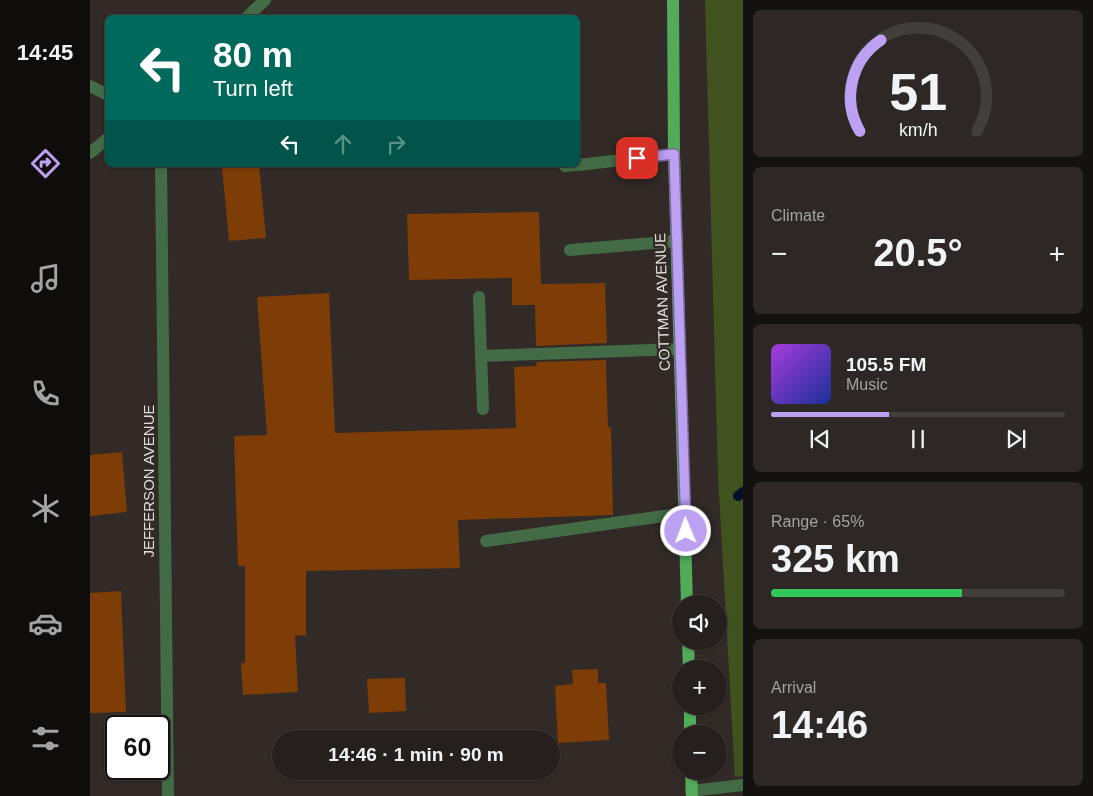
<!DOCTYPE html>
<html lang="en">
<head>
<meta charset="utf-8">
<style>
  :root { --surface:#25201d; --page:#2d2826; --text:#f1f3f6; --muted:#a3a3a4; --line:#423e3b; --accent:#bca0f2 }
  body { margin:0; font-family:Helvetica,sans-serif; background:var(--page); color:var(--text); height:100vh; display:flex; flex-direction:column; font-size:19px; white-space:nowrap }
  * { box-sizing:border-box; margin:0 }
  p { font-size:16px; color:var(--muted) }
  .icon { flex:none; width:28px; height:28px; fill:none; stroke:currentColor; stroke-width:2; stroke-linecap:round; stroke-linejoin:round }
  .map { position:relative; flex:1; overflow:hidden }
  .panel { display:flex; flex-direction:column; gap:10px; padding:10px; background:#141210; width:350px }
  .panel>* { flex:none }
  .top-card { position:absolute; left:15px; top:15px; width:475px; height:152px; border-radius:8px; box-shadow:0 1px 4px #0004,0 0 0 1px var(--line); background:#00695c; color:#fff; overflow:hidden }
  .controls { position:absolute; left:582px; top:595px; display:grid; gap:10px }
  .controls a { display:grid; place-items:center; width:55px; height:55px; border-radius:50%; background:var(--surface); box-shadow:0 1px 4px #0004,0 0 0 1px var(--line); font-size:25px }
  .speed { position:absolute; left:15px; top:715px; display:flex; gap:10px; font-size:25px; font-weight:700; text-align:center }
  .speed>* { display:grid; place-content:center; width:65px; height:65px; border-radius:50%; background:var(--surface); box-shadow:0 1px 4px #0004,0 0 0 1px var(--line); line-height:1 }
  .speed .limit { border:2px solid #111; border-radius:8px; background:#fff; color:#111 }
  .pin { position:absolute; display:grid; place-items:center; width:42px; height:42px; color:#fff; margin:-21px; border-radius:10px; box-shadow:0 2px 8px #0006 }
  .me { position:absolute; width:55px; margin:-28px; rotate:359deg; stroke-linejoin:round; filter:drop-shadow(0 0 4px #0008) }
  .turn { display:flex; align-items:center; gap:18px; height:105px; padding:0 25px; font-size:22px }
  .turn .icon { width:65px; height:65px; stroke-width:2.5 }
  .turn b { display:block; font-size:35px; line-height:42px }
  .lanes { display:flex; align-items:center; height:48px; padding:0 25px; background:#0003; justify-content:center; gap:25px; direction:ltr }
  .lanes .off { opacity:.35 }
  .big { font-size:38px; font-weight:700; line-height:1.1 }
  .panel .tile { flex:1; display:flex; flex-direction:column; justify-content:center; gap:8px; min-width:0; padding:0 18px; border-radius:8px; background:var(--page) }
  .panel .dial { align-items:center; gap:0 }
  .dial svg { height:130px; overflow:visible; fill:none; stroke:var(--line); stroke-width:7; stroke-linecap:round; text-anchor:middle }
  .dial text { fill:var(--text); stroke:none }
  .song { display:flex; align-items:center; gap:15px }
  .cover { width:60px; height:60px; border-radius:8px; background:linear-gradient(135deg,hsl(280 70% 55%),hsl(230 70% 35%)) }
  .played { height:5px; border-radius:2px; background:linear-gradient(90deg,var(--accent) 40%,var(--line) 40%) }
  .keys { display:flex; justify-content:space-around; direction:ltr }
  .heat { display:flex; justify-content:space-between; align-items:center; font-size:28px; direction:ltr }
  .charge { height:8px; border-radius:4px; background:linear-gradient(90deg,#34c759 65%,var(--line) 0) }
  .trip { position:absolute; left:182px; top:730px; width:288px; height:50px; border-radius:25px; background:var(--surface); box-shadow:0 1px 4px #0004,0 0 0 1px var(--line); font-weight:700; line-height:50px; text-align:center }
  main { display:flex; flex:1; min-height:0 }
  .tabs { display:flex; flex-direction:column; width:90px; justify-content:space-around; align-items:center; background:#0f0d0c; color:var(--muted) }
  .tabs .icon { width:35px; height:35px }
  .tabs .selected { color:var(--accent) }
  .tabs b { font-size:22px; color:var(--text) }
  .map>svg:first-child { display:block }
  .green { fill:#40531f }
  .lines { fill:none; stroke-linecap:round; stroke-linejoin:round }
  .stream { stroke:#00102d; stroke-width:10 }
  .building { fill:#7e3c07 }
  .minor { stroke:#436c46; stroke-width:12 }
  .major { stroke:#52aa5a; stroke-width:12 }
  .route-casing { stroke:#7a689d; stroke-width:12 }
  .route { stroke:#bca0f2; stroke-width:9 }
  .labels { text-anchor:middle; dominant-baseline:central; stroke-width:4.5; stroke-linejoin:round; paint-order:stroke }
  .street-label { font-size:15px; fill:#e0dcd9; stroke:#312a27 }
</style>
</head>
<body>
<main>
<nav class="tabs">
<b>14:45</b>
<svg class="icon selected" aria-label="directions" viewBox="0 0 24 24"><path d="M12 3l9 9-9 9-9-9zM9 14v-3h6M13 9l2 2-2 2"/></svg>
<svg class="icon" aria-label="music" viewBox="0 0 24 24"><path d="M9 18V5l10-2v13"/><circle cx="6" cy="18" r="3"/><circle cx="16" cy="16" r="3"/></svg>
<svg class="icon" aria-label="phone" viewBox="0 0 24 24"><path d="M5 4h4l2 5-3 2q2 4 5 5l2-3 5 2v4C11 20 4 13 5 4z"/></svg>
<svg class="icon" aria-label="climate" viewBox="0 0 24 24"><path d="M12 3v18M4 7l16 10M4 17L20 7"/></svg>
<svg class="icon" aria-label="car" viewBox="0 0 24 24"><path d="M5 17H2v-5l4-1 3-4h7l3 4 3 1v5h-3M9 17h6M6 11h13"/><circle cx="7" cy="17" r="2"/><circle cx="17" cy="17" r="2"/></svg>
<svg class="icon" aria-label="filters" viewBox="0 0 24 24"><path d="M4 7h16M4 17h16"/><circle cx="9" cy="7" r="2"/><circle cx="15" cy="17" r="2"/></svg>
</nav>
<div class="map">
<svg width="653" height="796" viewBox="0 0 653 796">
  <rect width="100%" height="100%" fill="#312a27"/>
  <!-- green -->
  <polygon class="green" points="615,0 653,0 653,776 645,777 628,476"/>
  <g class="lines">
    <!-- stream -->
    <polyline class="stream" points="648,496 653,492"/>
  </g>
  <!-- building -->
  <g class="building">
    <polygon points="169,165 176,238 139,241 132,168"/>
    <polygon points="449,212 451,284 515,283 517,343 446,346 445,305 422,305 422,278 319,280 317,214"/>
    <polygon points="239,293 245,433 426,428 424,367 447,366 446,362 516,360 518,427 521,427 523,515 368,520 370,568 216,571 216,636 205,635 208,692 153,695 151,663 155,663 155,566 148,566 144,436 177,435 167,297"/>
    <polygon points="32,452 37,512 0,516 0,455"/>
    <polygon points="31,591 36,712 0,713 0,593"/>
    <polygon points="508,669 508,683 516,683 519,740 468,743 465,686 483,684 482,670"/>
    <polygon points="315,678 316,711 279,713 277,679"/>
    <polygon points="189,742 191,742 191,771 267,771 191,774"/>
  </g>
  <g class="lines">
    <!-- minor -->
    <g class="minor">
      <polyline points="156,18 175,0"/>
      <polyline points="0,86 18,95"/>
      <polyline points="0,153 18,138"/>
      <polyline points="71,165 78,796"/>
      <polyline points="488,165 584,154"/>
      <polyline points="475,166 484,165"/>
      <polyline points="480,250 587,241"/>
      <polyline points="389,297 393,409"/>
      <polyline points="392,356 590,349"/>
      <polyline points="396,541 595,513"/>
      <polyline points="601,791 653,785"/>
    </g>
    <!-- major -->
    <g class="major">
      <polyline points="583,0 584,154 597,604"/>
      <polyline points="598,641 599,669"/>
      <polyline points="600,706 600,734"/>
      <polyline points="601,771 602,796"/>
    </g>
  </g>
  <g class="lines">
    <!-- route casing -->
    <g class="route-casing">
      <polyline id="route" points="547,158 584,154 596,531"/>
    </g>
    <!-- route -->
    <use href="#route" class="route"/>
  </g>
  <g class="labels">
    <!-- street labels -->
    <g class="street-label">
      <text transform="translate(572 302) rotate(-92)">COTTMAN AVENUE</text>
      <text transform="translate(58 481) rotate(-90)">JEFFERSON AVENUE</text>
    </g>
  </g>
</svg>
<div class="controls">
<a><svg class="icon" aria-label="sound" viewBox="0 0 24 24"><path d="M4 9h4l5-4v14l-5-4H4zM17 9q2 3 0 6"/></svg></a>
<a>+</a>
<a>−</a>
</div>
<div class="speed"><div class="limit">60</div></div>
<div class="pin" style="left:547px;top:158px;background:#d93025"><svg class="icon" aria-label="arrive" viewBox="0 0 24 24"><path d="M6 21V4h12l-3 4 3 4H6"/></svg></div>
<svg class="me" style="left:596px;top:531px" viewBox="-20 -20 40 40"><circle r="17" fill="#bca0f2" stroke="#fff" stroke-width="3"/><path d="M0-11L8 9 0 5-8 9z" fill="#fff"/></svg>
<div class="trip">14:46 · 1 min · 90 m</div>
<div class="top-card">
<div class="turn"><svg class="icon" aria-label="left" viewBox="0 0 24 24"><path d="M17 20v-9H6M10 6l-5 5 5 5"/></svg><div><b>80 m</b>Turn left</div></div>
<div class="lanes"><svg class="icon" aria-label="left" viewBox="0 0 24 24"><path d="M17 20v-9H6M10 6l-5 5 5 5"/></svg><svg class="icon off" aria-label="ahead" viewBox="0 0 24 24"><path d="M12 20V5M6 11l6-6 6 6"/></svg><svg class="icon off" aria-label="right" viewBox="0 0 24 24"><path d="M7 20v-9h11M14 6l5 5-5 5"/></svg></div>
</div>
</div>
<section class="panel">
<div class="tile dial"><svg viewBox="0 0 100 80">
<path d="M14 69A42 42 0 1 1 86 69"/>
<path d="M14 69A42 42 0 0 1 27 13" stroke="#bca0f2"/>
<text x="50" y="56" font-size="32" font-weight="700">51</text>
<text x="50" y="72" font-size="11">km/h</text>
</svg></div>
<div class="tile"><p>Climate</p>
<div class="heat"><a>−</a><b class="big">20.5°</b><a>+</a></div>
</div>
<div class="tile">
<div class="song"><i class="cover"></i><div><b>105.5 FM</b><p>Music</p></div></div>
<div class="played"></div>
<div class="keys"><svg class="icon" aria-label="previous" viewBox="0 0 24 24"><path d="M18 5L8 12l10 7zM5 5v14"/></svg><svg class="icon" aria-label="pause" viewBox="0 0 24 24"><path d="M8 5v14M16 5v14"/></svg><svg class="icon" aria-label="next" viewBox="0 0 24 24"><path d="M6 5l10 7-10 7zM19 5v14"/></svg></div>
</div>
<div class="tile"><p>Range · 65%</p><b class="big">325 km</b><div class="charge"></div></div>
<div class="tile"><p>Arrival</p><b class="big">14:46</b></div>
</section>
</main>
</body>
</html>
